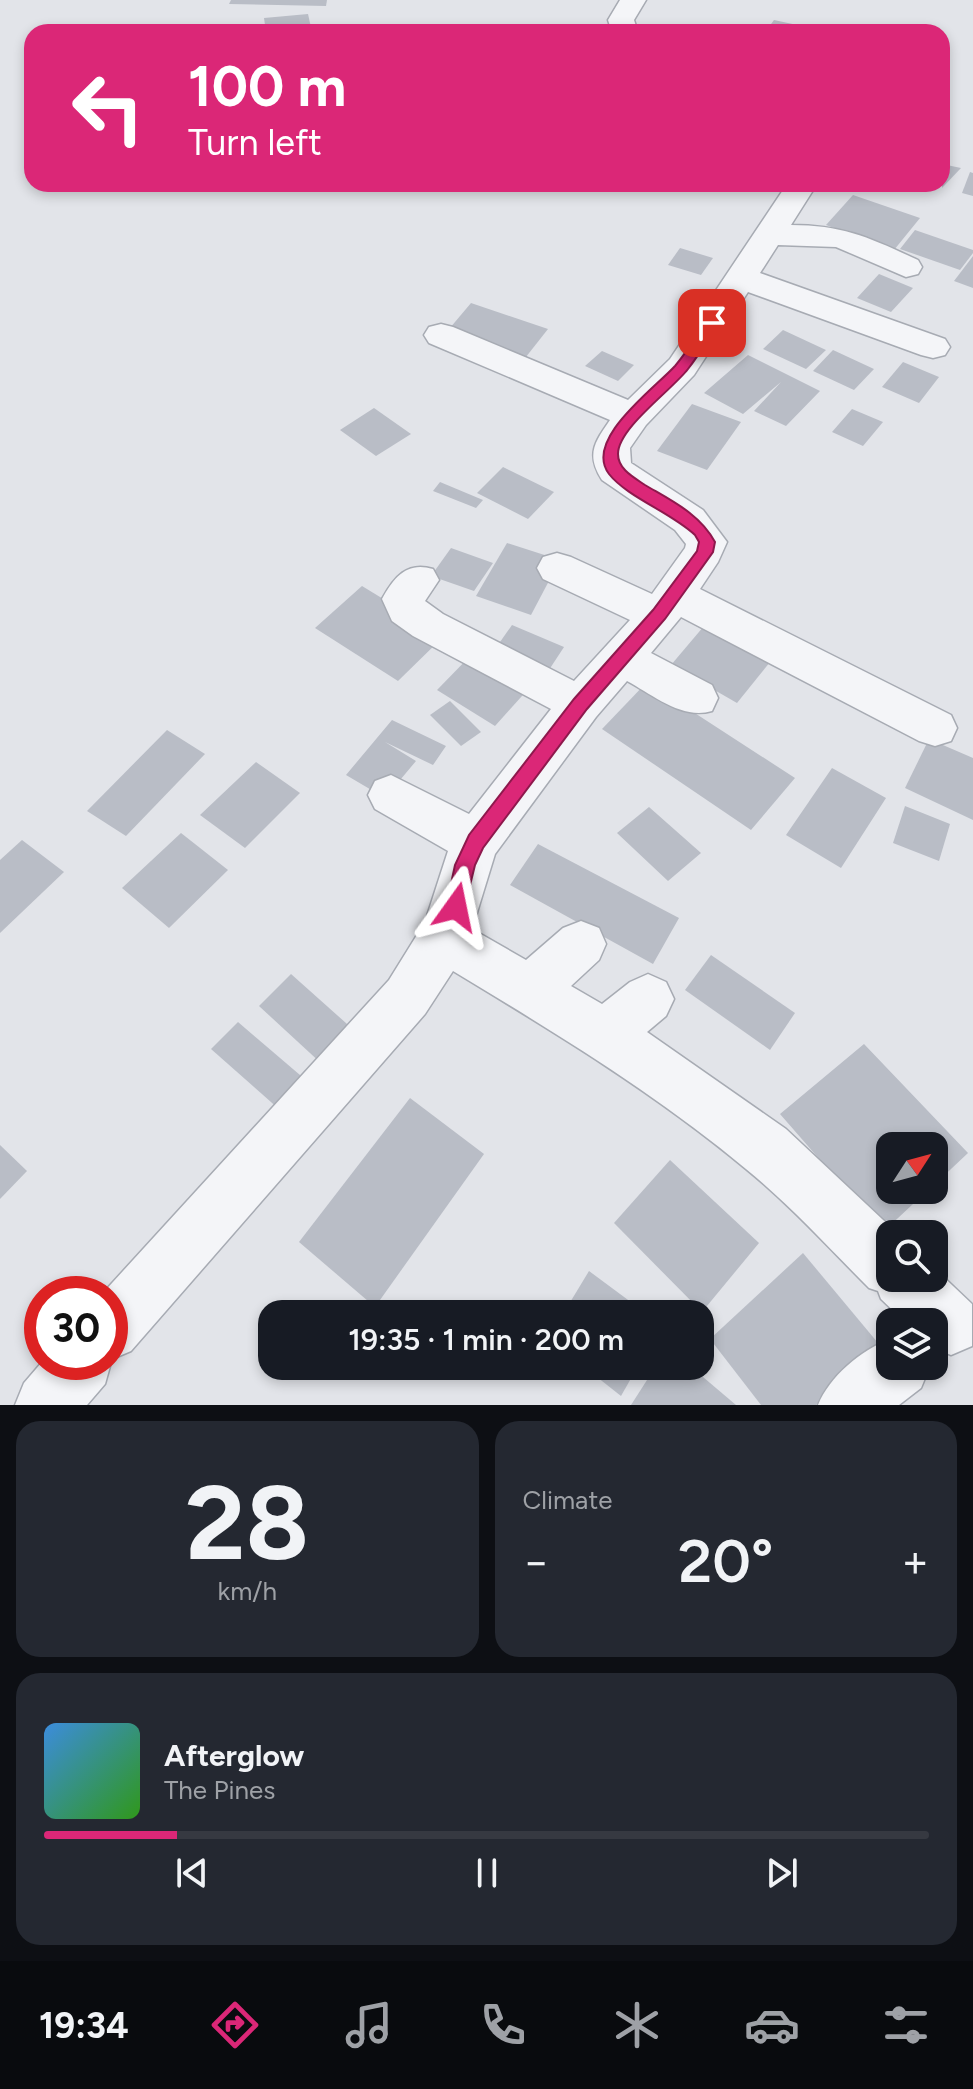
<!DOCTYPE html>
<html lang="en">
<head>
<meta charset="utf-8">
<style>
  :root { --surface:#171b24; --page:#242831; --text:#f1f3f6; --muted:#9ea1a6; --line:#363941; --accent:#db2777 }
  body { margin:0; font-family:Figtree,sans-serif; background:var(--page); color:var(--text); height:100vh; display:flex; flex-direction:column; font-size:30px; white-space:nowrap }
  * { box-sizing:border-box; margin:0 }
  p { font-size:26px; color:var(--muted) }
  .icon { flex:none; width:44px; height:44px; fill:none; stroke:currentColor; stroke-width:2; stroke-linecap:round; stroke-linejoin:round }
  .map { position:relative; height:1405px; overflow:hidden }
  .panel { display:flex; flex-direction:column; gap:16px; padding:16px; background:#0d0f14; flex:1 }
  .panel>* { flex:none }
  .top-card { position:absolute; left:24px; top:24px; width:926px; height:168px; border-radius:24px; box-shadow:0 4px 12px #0003; background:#db2777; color:#fff; overflow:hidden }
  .needle { width:52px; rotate:54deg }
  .fabs { position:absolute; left:876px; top:1132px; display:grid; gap:16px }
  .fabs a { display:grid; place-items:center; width:72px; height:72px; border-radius:16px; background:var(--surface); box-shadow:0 4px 12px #0003; font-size:40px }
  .speed { position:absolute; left:24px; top:1276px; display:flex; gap:16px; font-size:40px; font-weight:700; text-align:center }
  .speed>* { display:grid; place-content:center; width:104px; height:104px; border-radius:50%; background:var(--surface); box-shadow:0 4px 12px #0003; line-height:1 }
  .speed .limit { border:12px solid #d22; background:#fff; color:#111 }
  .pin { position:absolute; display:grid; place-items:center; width:68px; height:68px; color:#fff; margin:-34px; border-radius:16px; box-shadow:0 4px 12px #0006 }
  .me { position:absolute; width:88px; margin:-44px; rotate:12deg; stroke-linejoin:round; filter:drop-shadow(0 0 6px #0008) }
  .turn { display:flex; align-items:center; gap:28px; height:168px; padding:0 32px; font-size:36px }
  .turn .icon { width:104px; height:104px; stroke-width:2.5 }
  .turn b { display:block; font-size:56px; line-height:68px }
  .big { font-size:60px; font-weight:600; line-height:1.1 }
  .panel .widget { flex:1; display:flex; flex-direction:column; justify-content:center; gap:12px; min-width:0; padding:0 28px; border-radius:24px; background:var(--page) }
  .panel .dial { align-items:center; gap:0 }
  .dial b { font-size:104px; line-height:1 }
  .song { display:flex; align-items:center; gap:24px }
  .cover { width:96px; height:96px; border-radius:12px; background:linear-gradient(135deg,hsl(210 70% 55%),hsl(110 70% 35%)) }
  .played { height:8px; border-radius:4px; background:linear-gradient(90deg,var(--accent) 15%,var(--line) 15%) }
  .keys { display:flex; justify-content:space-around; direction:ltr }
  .heat { display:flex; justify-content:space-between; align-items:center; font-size:44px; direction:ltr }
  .panel .tiles { flex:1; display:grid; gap:16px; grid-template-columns:1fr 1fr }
  .widget:last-child { grid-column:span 2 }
  .trip { position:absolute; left:258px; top:1300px; width:456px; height:80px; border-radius:24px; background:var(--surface); box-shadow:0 4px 12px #0003; font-weight:600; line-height:80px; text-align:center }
  .tab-bar { display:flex; height:128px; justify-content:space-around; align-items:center; background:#090b0e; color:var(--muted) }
  .tab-bar .icon { width:56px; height:56px }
  .tab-bar .current { color:var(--accent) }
  .tab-bar b { font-size:36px; color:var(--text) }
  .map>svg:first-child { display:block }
  .building { fill:#b9bdc6 }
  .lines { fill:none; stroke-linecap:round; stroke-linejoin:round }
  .minor-casing { stroke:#a7abb3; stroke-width:3 }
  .minor { fill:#f4f5f8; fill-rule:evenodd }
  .route { fill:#db2777; stroke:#8e194d; stroke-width:2 }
</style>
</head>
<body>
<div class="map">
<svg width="973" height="1405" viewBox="0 0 973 1405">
  <rect width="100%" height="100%" fill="#e2e4e9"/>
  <!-- building -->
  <g class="building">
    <polygon points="231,0 327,0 326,6 229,4"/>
    <polygon points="308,14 312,32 266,32 264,18"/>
    <polygon points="774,20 825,31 824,32 766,31"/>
    <polygon points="942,164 961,168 942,188"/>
    <polygon points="970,172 973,173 973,196 962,193"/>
    <polygon points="853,195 920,218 894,250 826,225"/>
    <polygon points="915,230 973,250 973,253 960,270 900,249"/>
    <polygon points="680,248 713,258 701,275 668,265"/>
    <polygon points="973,256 973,288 954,281"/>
    <polygon points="879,274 913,288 891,312 857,298"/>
    <polygon points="471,303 548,329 522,362 444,335"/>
    <polygon points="783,330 826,350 806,369 763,349"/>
    <polygon points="833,350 874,369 854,390 813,371"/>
    <polygon points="602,351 634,365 618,381 585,366"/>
    <polygon points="748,355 820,391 786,426 754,411 781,382 743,414 704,393"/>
    <polygon points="903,362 939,377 919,403 882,387"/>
    <polygon points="692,404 741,422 707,470 657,451"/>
    <polygon points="374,408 411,434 376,456 340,430"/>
    <polygon points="852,409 883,422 863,446 832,432"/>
    <polygon points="503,467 554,492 528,519 477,493"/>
    <polygon points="440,482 483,500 476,508 433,491"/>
    <polygon points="507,543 560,560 531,615 476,596"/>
    <polygon points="451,548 493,563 474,591 431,576"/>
    <polygon points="362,586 444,636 398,681 315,628"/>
    <polygon points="512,625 564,647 545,676 493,652"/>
    <polygon points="704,626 770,662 737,703 671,665"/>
    <polygon points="474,652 531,686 495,726 437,690"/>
    <polygon points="647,682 795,778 751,830 602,729"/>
    <polygon points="450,701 481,732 461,746 430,715"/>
    <polygon points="392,720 446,746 433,765 385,742 416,761 385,798 346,775"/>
    <polygon points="167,730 205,754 126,836 87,811"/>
    <polygon points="929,739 973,758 973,820 905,788"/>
    <polygon points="256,762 300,793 245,848 200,815"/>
    <polygon points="832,768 886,798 841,868 786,835"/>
    <polygon points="905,806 950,824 939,861 893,843"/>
    <polygon points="649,807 701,853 668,881 617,833"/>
    <polygon points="181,833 228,870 169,928 122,888"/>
    <polygon points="22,840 64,872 0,933 0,860"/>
    <polygon points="538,844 679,918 653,964 510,885"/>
    <polygon points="711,955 795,1013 770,1050 685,990"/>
    <polygon points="291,974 356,1032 323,1065 259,1006"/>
    <polygon points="238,1022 307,1081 280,1110 211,1049"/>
    <polygon points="864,1044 968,1153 934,1185 934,1146 890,1146 890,1190 928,1190 883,1232 780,1114"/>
    <polygon points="410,1098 484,1154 375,1307 299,1242"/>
    <polygon points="0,1145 27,1171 0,1199"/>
    <polygon points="670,1160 759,1243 702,1312 614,1223"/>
    <polygon points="803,1253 878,1343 816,1405 761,1405 710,1339"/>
    <polygon points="589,1271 647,1314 563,1314"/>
    <polygon points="583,1366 638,1366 621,1396"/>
    <polygon points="656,1366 690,1366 736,1405 631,1405"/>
  </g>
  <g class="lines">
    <!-- minor casing -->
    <g class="minor-casing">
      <g id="minor">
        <polygon points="620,0 646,0 634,20 638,32 612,32 608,20"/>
        <path d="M787,184H817L791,225C844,225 870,238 918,260L922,267L918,274L906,277L836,247L778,245L760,273L945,339L950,347L945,355L933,358L921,355L748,292L694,375L646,425L630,448L631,463L703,510L727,542L718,562L700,589L951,715L957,728L951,741L935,746L919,741L681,617L651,653L712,685L718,698L712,711C682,720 653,695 627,681L596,717L495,854L472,929L526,960L563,928L581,921L599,928L606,944L599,960L571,986L602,1004L630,982L648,974L666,982L674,999L666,1016L647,1032L786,1129L898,1234H890V1278H934V1268L972,1304V1346L951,1355L934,1348V1322H905L881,1299L878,1291L869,1288C829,1248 790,1205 746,1169C655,1093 554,1032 453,971L425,1014L131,1351L112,1359L105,1384L87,1405H15L24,1383L42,1362H110V1294H102L389,980L425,922L448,851L375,809L368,795L375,781L391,775L469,814L551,709L413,636L392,621L382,599C394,577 407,561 433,569L439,580L425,601L443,614L574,681L630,620L543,579L537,568L543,557L557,553L571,557L652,594L685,548L686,544L675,530L602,480C586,455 594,443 610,420L429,343L424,335L429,327L441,324L453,327L628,400L670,359Z"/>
        <path d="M890,1339V1366H930L921,1388L899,1405H818C830,1376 860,1351 890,1339Z"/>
      </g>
    </g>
    <!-- minor -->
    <use href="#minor" class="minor"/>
  </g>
  <!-- route -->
  <path class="route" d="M712,319L719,323C709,338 699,355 688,369C672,390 618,428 618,454C618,469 633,477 645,485C672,501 700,514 715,542L713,552L665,619L587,709L483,848L475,865L463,914L456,916L449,914L446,907L455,865L469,835L574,699L653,610L697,551L699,542L695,535C672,513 627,497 609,474C583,440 654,389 675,366C687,352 697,335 707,320Z"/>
</svg>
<div class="fabs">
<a><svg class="needle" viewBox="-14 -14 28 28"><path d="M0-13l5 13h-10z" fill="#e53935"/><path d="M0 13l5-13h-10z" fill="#9ea1a6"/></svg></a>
<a><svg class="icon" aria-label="search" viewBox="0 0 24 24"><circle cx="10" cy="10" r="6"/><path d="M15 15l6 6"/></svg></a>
<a><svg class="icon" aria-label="layers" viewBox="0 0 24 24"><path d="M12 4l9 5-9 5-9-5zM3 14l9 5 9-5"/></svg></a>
</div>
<div class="speed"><div class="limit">30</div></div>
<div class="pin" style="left:712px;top:323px;background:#d93025"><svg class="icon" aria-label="arrive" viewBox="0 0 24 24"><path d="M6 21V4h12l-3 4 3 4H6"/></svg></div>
<svg class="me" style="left:456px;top:907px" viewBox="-20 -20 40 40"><path d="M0-17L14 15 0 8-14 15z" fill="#db2777" stroke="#fff" stroke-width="4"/></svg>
<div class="trip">19:35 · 1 min · 200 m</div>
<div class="top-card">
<div class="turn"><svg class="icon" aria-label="left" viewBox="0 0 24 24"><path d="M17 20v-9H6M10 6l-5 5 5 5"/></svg><div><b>100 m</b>Turn left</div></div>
</div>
</div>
<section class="panel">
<div class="tiles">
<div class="widget dial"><b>28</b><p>km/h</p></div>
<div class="widget"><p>Climate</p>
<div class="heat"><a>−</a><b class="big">20°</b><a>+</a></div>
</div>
<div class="widget">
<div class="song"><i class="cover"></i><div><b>Afterglow</b><p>The Pines</p></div></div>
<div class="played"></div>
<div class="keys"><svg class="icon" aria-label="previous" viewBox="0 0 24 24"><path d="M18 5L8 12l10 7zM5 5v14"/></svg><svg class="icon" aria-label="pause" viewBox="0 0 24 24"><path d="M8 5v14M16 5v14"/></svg><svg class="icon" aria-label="next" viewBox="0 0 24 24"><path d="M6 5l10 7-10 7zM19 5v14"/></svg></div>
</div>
</div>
</section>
<nav class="tab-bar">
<b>19:34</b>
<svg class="icon current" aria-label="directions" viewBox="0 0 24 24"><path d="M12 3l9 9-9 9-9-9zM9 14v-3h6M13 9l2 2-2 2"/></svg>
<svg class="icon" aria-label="music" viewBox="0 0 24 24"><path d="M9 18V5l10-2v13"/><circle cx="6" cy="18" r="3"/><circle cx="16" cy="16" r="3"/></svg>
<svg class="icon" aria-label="phone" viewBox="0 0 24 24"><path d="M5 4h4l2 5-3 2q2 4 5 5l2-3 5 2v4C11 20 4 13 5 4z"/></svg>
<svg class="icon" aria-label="climate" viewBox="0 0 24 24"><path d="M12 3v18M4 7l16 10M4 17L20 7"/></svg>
<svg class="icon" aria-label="car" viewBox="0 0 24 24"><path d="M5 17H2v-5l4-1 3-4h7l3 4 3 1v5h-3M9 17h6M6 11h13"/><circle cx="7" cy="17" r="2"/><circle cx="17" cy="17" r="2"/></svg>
<svg class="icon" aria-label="filters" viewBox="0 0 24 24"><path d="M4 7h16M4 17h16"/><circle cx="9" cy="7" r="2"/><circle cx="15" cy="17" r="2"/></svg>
</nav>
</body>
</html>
